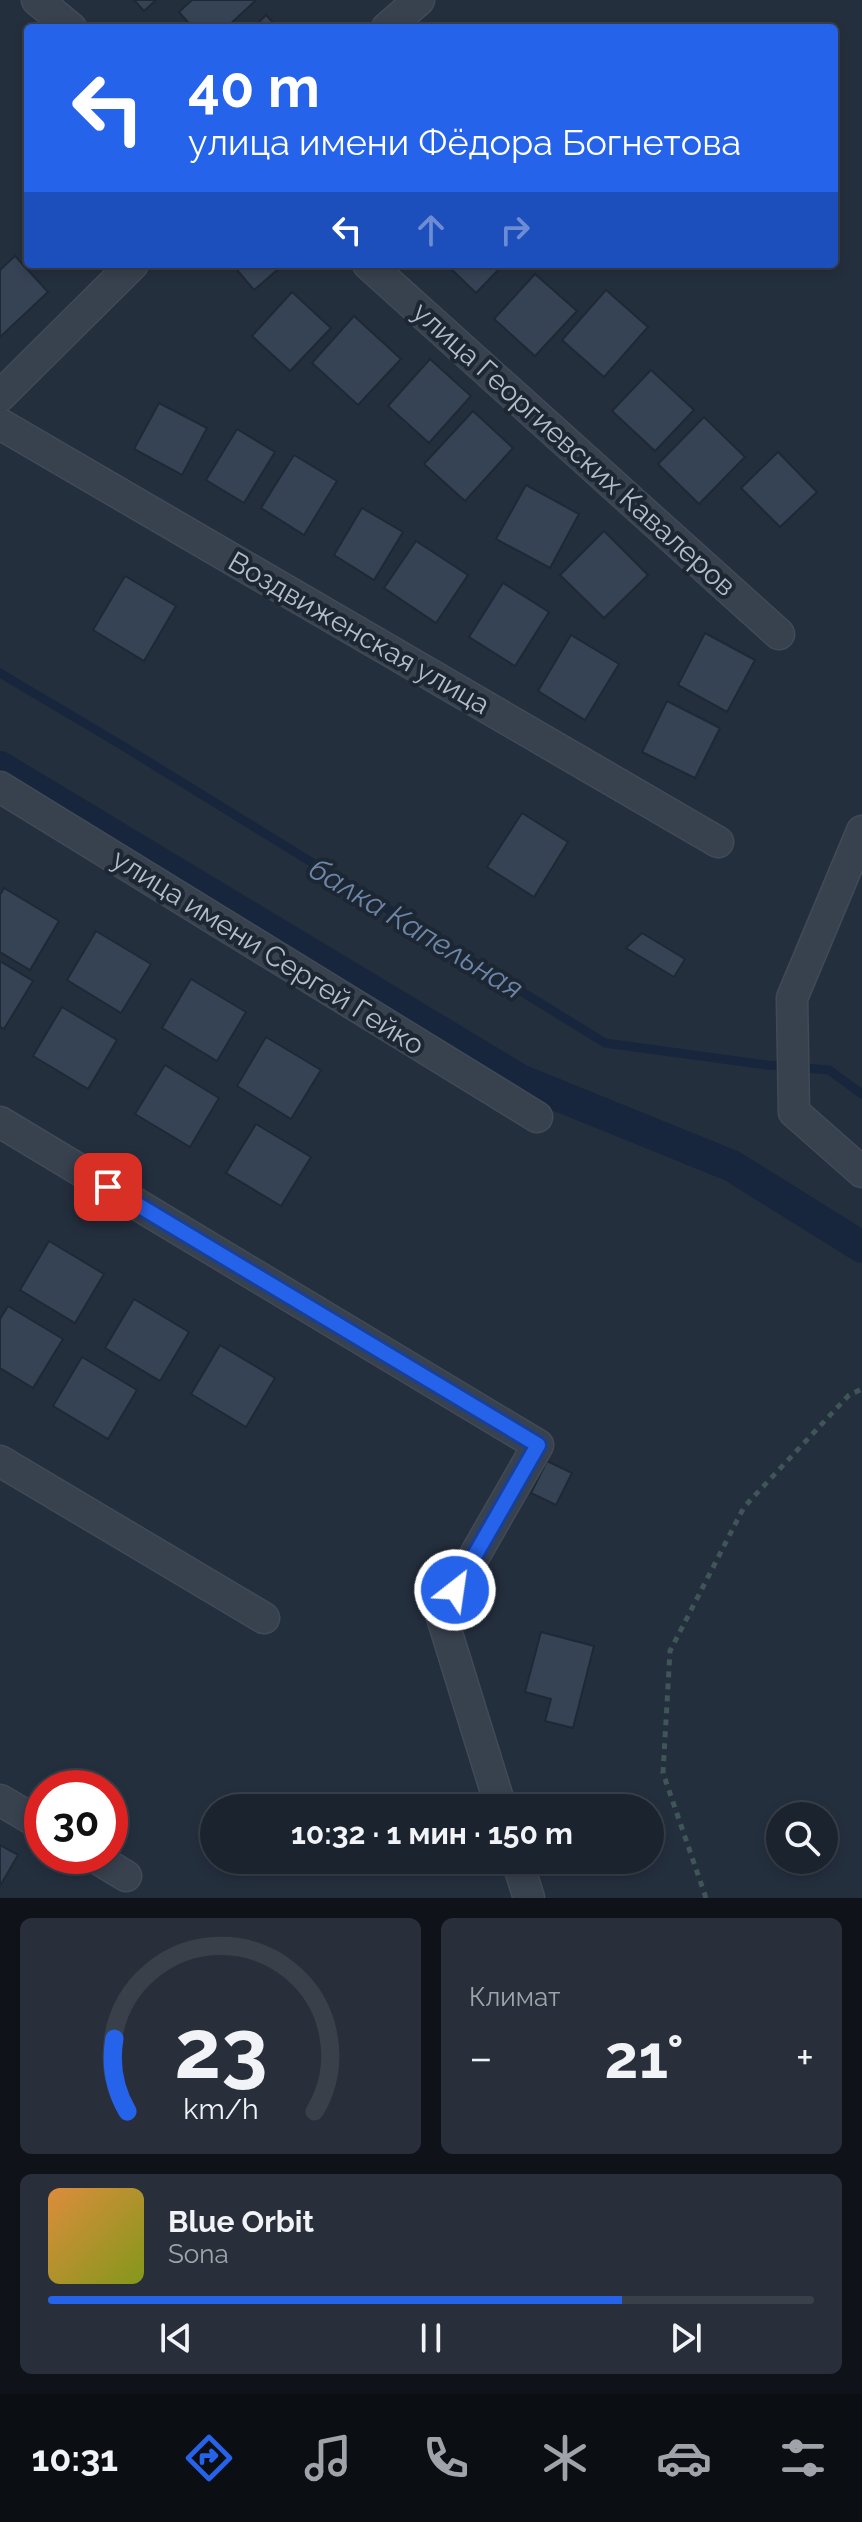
<!DOCTYPE html>
<html lang="ru">
<head>
<meta charset="utf-8">
<style>
  :root { --surface:#1b232e; --page:#282f3a; --text:#f1f3f6; --muted:#a0a4aa; --line:#39404a; --accent:#2563eb }
  body { margin:0; font-family:Raleway,sans-serif; background:var(--page); color:var(--text); height:100vh; display:flex; flex-direction:column; font-size:30px; white-space:nowrap }
  * { box-sizing:border-box; margin:0 }
  p { font-size:26px; color:var(--muted) }
  .icon { flex:none; width:44px; height:44px; fill:none; stroke:currentColor; stroke-width:2; stroke-linecap:round; stroke-linejoin:round }
  .map { position:relative; height:1898px; overflow:hidden }
  .details { display:flex; flex-direction:column; gap:20px; padding:20px; background:#0f1319; flex:1 }
  .details>* { flex:none }
  .top-card { position:absolute; left:24px; top:24px; width:814px; height:244px; border-radius:8px; box-shadow:0 4px 12px #0003,0 0 0 2px var(--line); background:#2563eb; color:#fff; overflow:hidden }
  .tools { position:absolute; left:766px; top:1802px; display:grid; gap:16px }
  .tools a { display:grid; place-items:center; width:72px; height:72px; border-radius:50%; background:var(--surface); box-shadow:0 4px 12px #0003,0 0 0 2px var(--line); font-size:40px }
  .speed { position:absolute; left:24px; top:1770px; display:flex; gap:16px; font-size:40px; font-weight:700; text-align:center }
  .speed>* { display:grid; place-content:center; width:104px; height:104px; border-radius:50%; background:var(--surface); box-shadow:0 4px 12px #0003,0 0 0 2px var(--line); line-height:1 }
  .speed .limit { border:12px solid #d22; background:#fff; color:#111 }
  .pin { position:absolute; display:grid; place-items:center; width:68px; height:68px; color:#fff; margin:-34px; border-radius:16px; box-shadow:0 4px 12px #0006 }
  .me { position:absolute; width:88px; margin:-44px; rotate:30deg; stroke-linejoin:round; filter:drop-shadow(0 0 6px #0008) }
  .turn { display:flex; align-items:center; gap:28px; height:168px; padding:0 32px; font-size:36px }
  .turn .icon { width:104px; height:104px; stroke-width:2.5 }
  .turn b { display:block; font-size:56px; line-height:68px }
  .lanes { display:flex; align-items:center; height:76px; padding:0 32px; background:#0003; justify-content:center; gap:40px; direction:ltr }
  .lanes .off { opacity:.35 }
  .big { font-size:60px; font-weight:700; line-height:1.1 }
  .details .card { flex:1; display:flex; flex-direction:column; justify-content:center; gap:12px; min-width:0; padding:0 28px; border-radius:12px; background:var(--page) }
  .details .dial { align-items:center; gap:0 }
  .dial svg { height:208px; overflow:visible; fill:none; stroke:var(--line); stroke-width:7; stroke-linecap:round; text-anchor:middle }
  .dial text { fill:var(--text); stroke:none }
  .song { display:flex; align-items:center; gap:24px }
  .cover { width:96px; height:96px; border-radius:12px; background:linear-gradient(135deg,hsl(30 70% 55%),hsl(70 70% 35%)) }
  .played { height:8px; border-radius:4px; background:linear-gradient(90deg,var(--accent) 75%,var(--line) 75%) }
  .keys { display:flex; justify-content:space-around; direction:ltr }
  .heat { display:flex; justify-content:space-between; align-items:center; font-size:44px; direction:ltr }
  .details .tiles { flex:1; display:grid; gap:20px; grid-template-columns:1fr 1fr }
  .card:last-child { grid-column:span 2 }
  .trip { position:absolute; left:200px; top:1794px; width:464px; height:80px; border-radius:40px; background:var(--surface); box-shadow:0 4px 12px #0003,0 0 0 2px var(--line); font-weight:700; line-height:80px; text-align:center }
  .tabs { display:flex; height:128px; justify-content:space-around; align-items:center; background:#0b0e12; color:var(--muted) }
  .tabs .icon { width:56px; height:56px }
  .tabs .active { color:var(--accent) }
  .tabs b { font-size:36px; color:var(--text) }
  .map>svg:first-child { display:block }
  .lines { fill:none; stroke-linecap:round; stroke-linejoin:round }
  .stream { stroke:#17263c; stroke-width:9 }
  .canal { stroke:#17263c; stroke-width:32 }
  .building { fill:#364354; stroke:#1f2835; stroke-width:2 }
  .minor-casing { stroke:#414a57; stroke-width:33 }
  .path { stroke:#3f5557; stroke-width:5; stroke-dasharray:6 6; stroke-linecap:butt }
  .minor { stroke:#38414e; stroke-width:30 }
  .route-casing { stroke:#184099; stroke-width:20 }
  .route { stroke:#2563eb; stroke-width:14 }
  .labels { text-anchor:middle; dominant-baseline:central; stroke-width:8; stroke-linejoin:round; paint-order:stroke }
  .street-label { font-size:28px; fill:#b4bcc9; stroke:#1d2633 }
  .water-label { font-size:30px; font-style:italic; fill:#6d86a8; stroke:#1d2633 }
</style>
</head>
<body>
<div class="map">
<svg width="862" height="1898" viewBox="0 0 862 1898">
  <rect width="100%" height="100%" fill="#242f3e"/>
  <g class="lines">
    <!-- stream -->
    <polyline class="stream" points="0,673 123,746 605,1043 767,1065 829,1070 862,1094"/>
    <!-- canal -->
    <polyline class="canal" points="0,767 520,1080 732,1166 862,1247"/>
  </g>
  <!-- building -->
  <g class="building">
    <polygon points="134,0 156,0 144,11"/>
    <polygon points="192,0 254,0 255,1 226,28 193,28 179,12"/>
    <polygon points="266,15 278,28 253,28"/>
    <polygon points="15,256 48,292 0,337 0,270"/>
    <polygon points="232,264 284,264 254,290"/>
    <polygon points="446,264 504,264 476,293"/>
    <polygon points="535,274 577,311 535,356 494,319"/>
    <polygon points="606,290 648,327 604,377 562,340"/>
    <polygon points="292,292 331,328 290,371 252,336"/>
    <polygon points="354,316 401,359 358,405 312,363"/>
    <polygon points="430,359 471,396 429,443 388,406"/>
    <polygon points="651,370 694,410 655,451 612,411"/>
    <polygon points="159,403 207,428 182,475 134,449"/>
    <polygon points="473,411 513,448 465,501 424,464"/>
    <polygon points="704,417 745,457 699,504 658,464"/>
    <polygon points="237,429 275,452 244,503 206,480"/>
    <polygon points="778,452 817,492 780,527 741,488"/>
    <polygon points="294,455 337,481 304,535 261,508"/>
    <polygon points="526,485 579,514 550,568 496,539"/>
    <polygon points="362,508 403,532 374,580 334,555"/>
    <polygon points="604,531 648,575 604,618 560,575"/>
    <polygon points="416,541 468,575 436,623 384,588"/>
    <polygon points="125,576 176,606 144,661 93,630"/>
    <polygon points="503,583 549,612 515,666 469,637"/>
    <polygon points="705,633 755,660 727,712 678,685"/>
    <polygon points="571,635 619,664 585,720 538,691"/>
    <polygon points="667,701 720,728 695,778 642,752"/>
    <polygon points="522,813 568,842 534,897 487,867"/>
    <polygon points="4,888 59,921 30,970 0,952 0,895"/>
    <polygon points="96,931 151,964 121,1013 67,980"/>
    <polygon points="642,933 685,959 674,977 626,948"/>
    <polygon points="0,961 33,981 4,1029 0,1027"/>
    <polygon points="191,979 246,1012 217,1061 162,1028"/>
    <polygon points="62,1007 117,1040 88,1089 33,1056"/>
    <polygon points="266,1037 321,1070 291,1119 237,1086"/>
    <polygon points="165,1065 219,1098 190,1147 135,1114"/>
    <polygon points="256,1124 311,1157 281,1206 226,1173"/>
    <polygon points="49,1241 104,1274 75,1323 20,1290"/>
    <polygon points="134,1299 189,1332 160,1381 105,1348"/>
    <polygon points="8,1306 63,1339 33,1388 0,1368 0,1319"/>
    <polygon points="220,1345 275,1378 246,1427 191,1394"/>
    <polygon points="82,1357 137,1390 108,1439 53,1406"/>
    <polygon points="547,1461 572,1473 556,1505 531,1493"/>
    <polygon points="541,1632 594,1646 573,1728 545,1721 551,1699 525,1692"/>
    <polygon points="0,1845 18,1855 0,1886"/>
  </g>
  <g class="lines">
    <!-- minor casing -->
    <g class="minor-casing">
      <g id="minor">
        <polyline points="37,0 71,28"/>
        <polyline points="387,28 419,0"/>
        <polyline points="368,264 779,634"/>
        <polyline points="0,396 133,264"/>
        <polyline points="0,424 718,842"/>
        <polyline points="0,787 537,1117"/>
        <polyline points="862,831 792,998 794,1112 862,1172"/>
        <polyline points="0,1122 538,1445 441,1614 501,1808"/>
        <polyline points="0,1461 264,1618"/>
        <polyline points="0,1800 42,1825"/>
        <polyline points="93,1856 126,1876"/>
        <polyline points="517,1860 529,1898"/>
      </g>
    </g>
    <!-- path -->
    <polyline class="path" points="706,1898 663,1773 670,1651 744,1507 849,1395 862,1389"/>
    <!-- minor -->
    <use href="#minor" class="minor"/>
  </g>
  <g class="lines">
    <!-- route casing -->
    <g class="route-casing">
      <polyline id="route" points="108,1187 538,1445 455,1590"/>
    </g>
    <!-- route -->
    <use href="#route" class="route"/>
  </g>
  <g class="labels">
    <!-- street labels -->
    <g class="street-label">
      <text transform="translate(574 449) rotate(42)">улица Георгиевских Кавалеров</text>
      <text transform="translate(359 633) rotate(30)">Воздвиженская улица</text>
      <text transform="translate(268 952) rotate(32)">улица имени Сергей Гейко</text>
    </g>
    <!-- water labels -->
    <g class="water-label">
      <text transform="translate(416 928) rotate(31)">балка Капельная</text>
    </g>
  </g>
</svg>
<div class="tools">
<a><svg class="icon" aria-label="search" viewBox="0 0 24 24"><circle cx="10" cy="10" r="6"/><path d="M15 15l6 6"/></svg></a>
</div>
<div class="speed"><div class="limit">30</div></div>
<div class="pin" style="left:108px;top:1187px;background:#d93025"><svg class="icon" aria-label="arrive" viewBox="0 0 24 24"><path d="M6 21V4h12l-3 4 3 4H6"/></svg></div>
<svg class="me" style="left:455px;top:1590px" viewBox="-20 -20 40 40"><circle r="17" fill="#2563eb" stroke="#fff" stroke-width="3"/><path d="M0-11L8 9 0 5-8 9z" fill="#fff"/></svg>
<div class="trip">10:32 · 1 мин · 150 m</div>
<div class="top-card">
<div class="turn"><svg class="icon" aria-label="left" viewBox="0 0 24 24"><path d="M17 20v-9H6M10 6l-5 5 5 5"/></svg><div><b>40 m</b>улица имени Фёдора Богнетова</div></div>
<div class="lanes"><svg class="icon" aria-label="left" viewBox="0 0 24 24"><path d="M17 20v-9H6M10 6l-5 5 5 5"/></svg><svg class="icon off" aria-label="ahead" viewBox="0 0 24 24"><path d="M12 20V5M6 11l6-6 6 6"/></svg><svg class="icon off" aria-label="right" viewBox="0 0 24 24"><path d="M7 20v-9h11M14 6l5 5-5 5"/></svg></div>
</div>
</div>
<section class="details">
<div class="tiles">
<div class="card dial"><svg viewBox="0 0 100 80">
<path d="M14 69A42 42 0 1 1 86 69"/>
<path d="M14 69A42 42 0 0 1 9 41" stroke="#2563eb"/>
<text x="50" y="56" font-size="32" font-weight="700">23</text>
<text x="50" y="72" font-size="11">km/h</text>
</svg></div>
<div class="card"><p>Климат</p>
<div class="heat"><a>−</a><b class="big">21°</b><a>+</a></div>
</div>
<div class="card">
<div class="song"><i class="cover"></i><div><b>Blue Orbit</b><p>Sona</p></div></div>
<div class="played"></div>
<div class="keys"><svg class="icon" aria-label="previous" viewBox="0 0 24 24"><path d="M18 5L8 12l10 7zM5 5v14"/></svg><svg class="icon" aria-label="pause" viewBox="0 0 24 24"><path d="M8 5v14M16 5v14"/></svg><svg class="icon" aria-label="next" viewBox="0 0 24 24"><path d="M6 5l10 7-10 7zM19 5v14"/></svg></div>
</div>
</div>
</section>
<nav class="tabs">
<b>10:31</b>
<svg class="icon active" aria-label="directions" viewBox="0 0 24 24"><path d="M12 3l9 9-9 9-9-9zM9 14v-3h6M13 9l2 2-2 2"/></svg>
<svg class="icon" aria-label="music" viewBox="0 0 24 24"><path d="M9 18V5l10-2v13"/><circle cx="6" cy="18" r="3"/><circle cx="16" cy="16" r="3"/></svg>
<svg class="icon" aria-label="phone" viewBox="0 0 24 24"><path d="M5 4h4l2 5-3 2q2 4 5 5l2-3 5 2v4C11 20 4 13 5 4z"/></svg>
<svg class="icon" aria-label="climate" viewBox="0 0 24 24"><path d="M12 3v18M4 7l16 10M4 17L20 7"/></svg>
<svg class="icon" aria-label="car" viewBox="0 0 24 24"><path d="M5 17H2v-5l4-1 3-4h7l3 4 3 1v5h-3M9 17h6M6 11h13"/><circle cx="7" cy="17" r="2"/><circle cx="17" cy="17" r="2"/></svg>
<svg class="icon" aria-label="filters" viewBox="0 0 24 24"><path d="M4 7h16M4 17h16"/><circle cx="9" cy="7" r="2"/><circle cx="15" cy="17" r="2"/></svg>
</nav>
</body>
</html>
